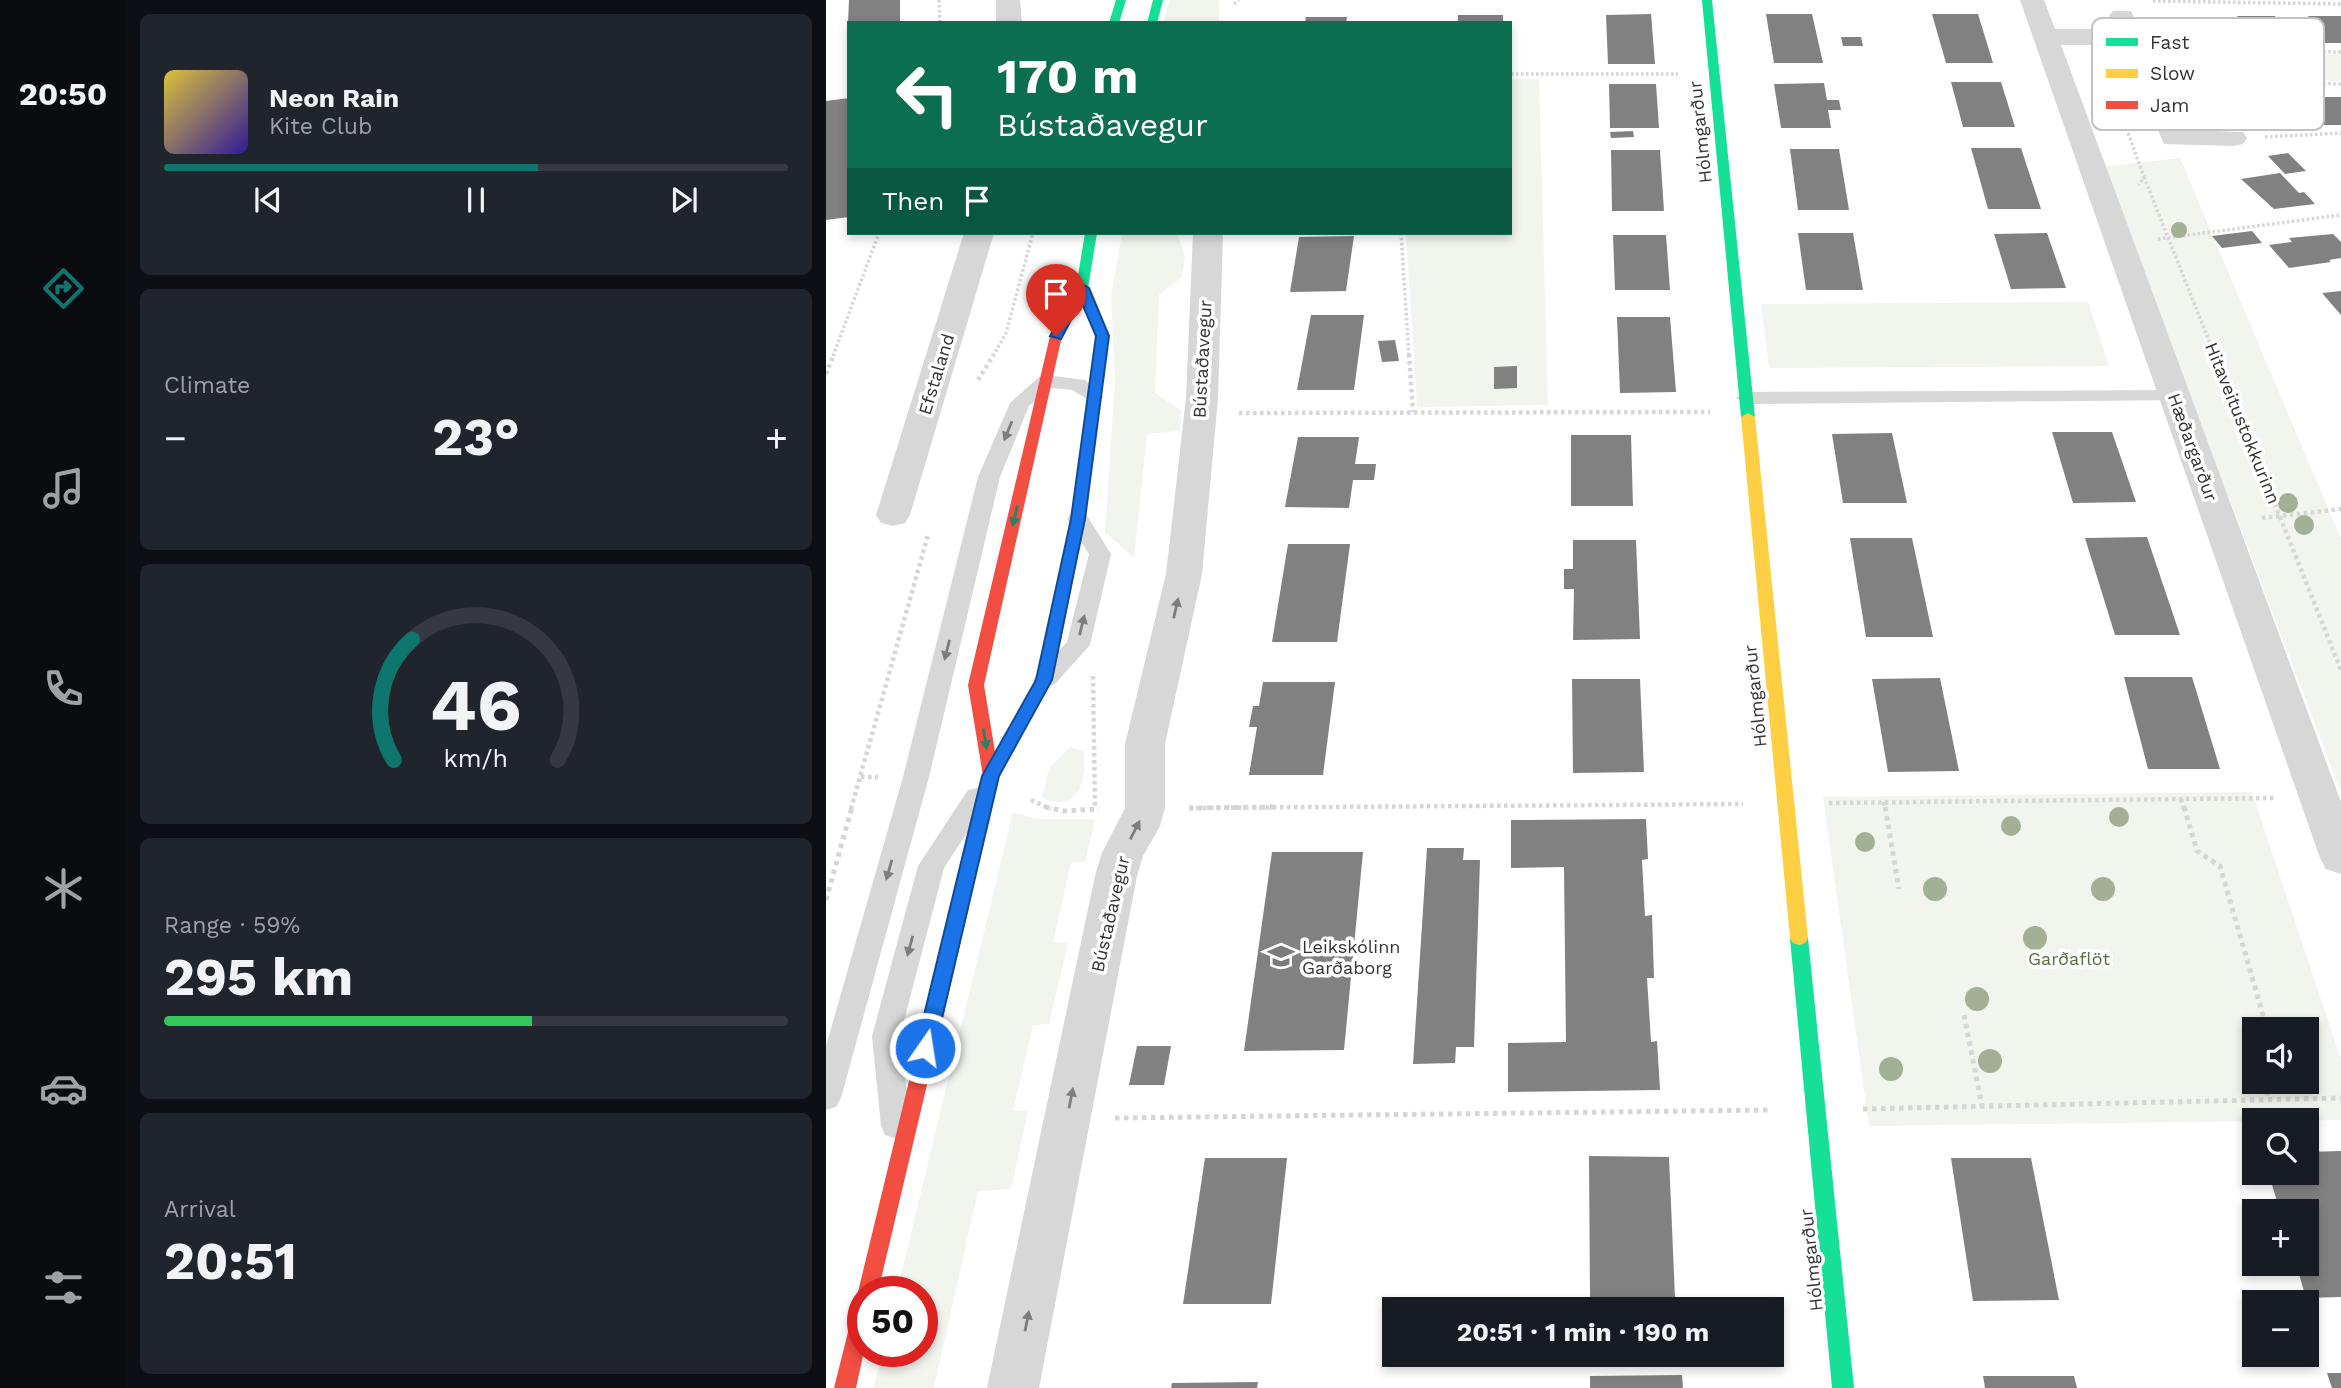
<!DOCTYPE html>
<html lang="en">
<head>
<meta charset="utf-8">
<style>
  :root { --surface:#171b24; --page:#20242c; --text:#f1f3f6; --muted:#9ea1a6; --line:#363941; --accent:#0f766e }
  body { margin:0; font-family:"Work Sans",sans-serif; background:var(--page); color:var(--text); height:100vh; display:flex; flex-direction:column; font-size:26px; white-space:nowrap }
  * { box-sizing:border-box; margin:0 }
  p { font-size:23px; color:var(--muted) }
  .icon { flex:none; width:38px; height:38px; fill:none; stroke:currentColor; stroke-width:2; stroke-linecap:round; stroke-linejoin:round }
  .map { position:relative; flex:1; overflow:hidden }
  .sheet { display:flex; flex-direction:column; gap:14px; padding:14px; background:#0d0f14; width:700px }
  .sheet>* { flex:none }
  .banner { position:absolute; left:21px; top:21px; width:665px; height:214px; border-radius:0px; box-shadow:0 4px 10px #0003; background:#0b6e4f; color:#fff; overflow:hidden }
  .controls { position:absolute; left:1416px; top:1017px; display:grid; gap:14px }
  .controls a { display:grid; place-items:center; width:77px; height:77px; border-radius:0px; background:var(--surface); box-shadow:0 4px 10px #0003; font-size:35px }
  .speed { position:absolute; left:21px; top:1276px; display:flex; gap:14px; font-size:35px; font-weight:700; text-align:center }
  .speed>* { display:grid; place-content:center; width:91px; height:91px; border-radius:50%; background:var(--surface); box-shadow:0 4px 10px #0003; line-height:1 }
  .speed .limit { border:10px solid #d22; background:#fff; color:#111 }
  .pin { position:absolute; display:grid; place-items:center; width:60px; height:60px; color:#fff; margin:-72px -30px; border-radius:50% 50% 50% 0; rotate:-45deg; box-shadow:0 0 7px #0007 }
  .pin .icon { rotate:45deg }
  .me { position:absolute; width:77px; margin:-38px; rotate:13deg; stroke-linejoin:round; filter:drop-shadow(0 0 5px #0008) }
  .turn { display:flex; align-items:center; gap:24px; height:147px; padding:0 35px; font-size:32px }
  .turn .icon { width:91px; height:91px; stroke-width:2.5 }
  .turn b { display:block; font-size:49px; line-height:60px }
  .then { display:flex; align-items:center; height:66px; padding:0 35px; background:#0003; gap:14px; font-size:26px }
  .big { font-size:52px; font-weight:700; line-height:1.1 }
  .sheet .widget { flex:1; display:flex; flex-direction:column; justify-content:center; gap:10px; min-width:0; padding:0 24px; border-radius:10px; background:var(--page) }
  .sheet .dial { align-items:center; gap:0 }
  .dial svg { height:182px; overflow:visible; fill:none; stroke:var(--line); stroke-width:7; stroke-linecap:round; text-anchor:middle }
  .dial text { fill:var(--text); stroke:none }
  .song { display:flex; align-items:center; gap:21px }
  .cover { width:84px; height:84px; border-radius:10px; background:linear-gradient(135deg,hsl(50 70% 55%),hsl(250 70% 35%)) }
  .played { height:7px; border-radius:4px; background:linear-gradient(90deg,var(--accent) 60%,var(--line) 60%) }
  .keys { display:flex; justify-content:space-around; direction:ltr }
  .heat { display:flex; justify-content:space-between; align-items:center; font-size:38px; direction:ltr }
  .charge { height:10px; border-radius:5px; background:linear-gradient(90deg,#34c759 59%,var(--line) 0) }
  .trip { position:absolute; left:556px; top:1297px; width:402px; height:70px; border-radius:0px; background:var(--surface); box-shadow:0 4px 10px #0003; font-weight:700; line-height:70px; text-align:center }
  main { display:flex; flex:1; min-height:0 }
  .tabs { display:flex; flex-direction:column; width:126px; justify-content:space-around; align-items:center; background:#090b0e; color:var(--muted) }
  .tabs .icon { width:49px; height:49px }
  .tabs .on { color:var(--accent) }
  .tabs b { font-size:32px; color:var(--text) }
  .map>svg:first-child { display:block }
  .green { fill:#f1f5ed; fill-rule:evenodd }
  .building { fill:#818181 }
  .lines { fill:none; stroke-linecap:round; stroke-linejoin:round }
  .path-far2 { stroke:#d6d6d6; stroke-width:3.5; stroke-dasharray:2.5 2.5; stroke-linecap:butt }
  .path-far1 { stroke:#d6d6d6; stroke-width:4.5; stroke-dasharray:3.5 3.5; stroke-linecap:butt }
  .path { stroke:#d6d6d6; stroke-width:5; stroke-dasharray:4.5 4.5; stroke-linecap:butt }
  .lane { fill:#d7d7d7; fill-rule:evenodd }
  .street { fill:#d7d7d7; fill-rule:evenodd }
  .fast { fill:#16e098; fill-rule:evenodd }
  .slow { fill:#ffcf43; fill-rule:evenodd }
  .jam { fill:#f24e42; fill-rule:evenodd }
  .tree { fill:#a2b095 }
  .oneway { fill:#7d7d7d }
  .oneway2 { fill:#268160 }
  .route { fill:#1a73e8; stroke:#114b97; stroke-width:2 }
  .labels { text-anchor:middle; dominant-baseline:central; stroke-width:7; stroke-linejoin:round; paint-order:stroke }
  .street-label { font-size:18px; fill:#333; stroke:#fff }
  .poi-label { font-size:18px; fill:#333; stroke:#fff; text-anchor:start }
  .park-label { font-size:18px; fill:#56703f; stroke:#fff }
  .key { fill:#fff; stroke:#c2c2c2; stroke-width:2 }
  .key-label { font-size:19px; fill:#333 }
</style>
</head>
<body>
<main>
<nav class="tabs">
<b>20:50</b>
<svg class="icon on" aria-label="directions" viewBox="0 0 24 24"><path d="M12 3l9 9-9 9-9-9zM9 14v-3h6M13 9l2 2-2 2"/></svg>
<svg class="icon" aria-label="music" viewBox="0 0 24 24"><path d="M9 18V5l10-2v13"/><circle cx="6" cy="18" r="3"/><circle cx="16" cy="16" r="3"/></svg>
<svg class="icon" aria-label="phone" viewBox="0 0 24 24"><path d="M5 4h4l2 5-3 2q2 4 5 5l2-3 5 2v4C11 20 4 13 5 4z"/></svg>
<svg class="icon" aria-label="climate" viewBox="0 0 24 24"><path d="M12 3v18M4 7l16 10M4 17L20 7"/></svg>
<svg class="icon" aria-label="car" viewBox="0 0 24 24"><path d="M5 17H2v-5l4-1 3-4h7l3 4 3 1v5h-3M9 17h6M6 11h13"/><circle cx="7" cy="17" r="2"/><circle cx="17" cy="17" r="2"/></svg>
<svg class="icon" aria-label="filters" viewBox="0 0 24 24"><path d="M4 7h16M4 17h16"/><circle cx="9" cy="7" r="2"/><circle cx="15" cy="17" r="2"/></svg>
</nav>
<section class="sheet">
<div class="widget">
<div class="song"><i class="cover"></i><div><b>Neon Rain</b><p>Kite Club</p></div></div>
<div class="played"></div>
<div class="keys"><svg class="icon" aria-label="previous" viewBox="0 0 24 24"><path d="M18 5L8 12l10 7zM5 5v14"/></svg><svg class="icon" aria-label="pause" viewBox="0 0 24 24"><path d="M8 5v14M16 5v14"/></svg><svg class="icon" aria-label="next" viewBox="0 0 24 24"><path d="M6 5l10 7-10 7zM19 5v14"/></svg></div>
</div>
<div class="widget"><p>Climate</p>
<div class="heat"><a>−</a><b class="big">23°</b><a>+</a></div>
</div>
<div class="widget dial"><svg viewBox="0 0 100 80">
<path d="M14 69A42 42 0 1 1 86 69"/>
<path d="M14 69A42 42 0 0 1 22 16" stroke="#0f766e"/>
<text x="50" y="56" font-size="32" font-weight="700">46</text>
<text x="50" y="72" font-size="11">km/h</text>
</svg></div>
<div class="widget"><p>Range · 59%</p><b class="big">295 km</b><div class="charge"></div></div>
<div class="widget"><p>Arrival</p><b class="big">20:51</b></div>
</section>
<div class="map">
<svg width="1515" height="1388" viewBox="0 0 1515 1388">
  <rect width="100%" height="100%" fill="#fff"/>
  <!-- green -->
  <g class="green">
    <polygon points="344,0 393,0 393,23 337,23"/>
    <polygon points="1464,54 1515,54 1515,81 1444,79 1455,68 1470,66"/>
    <polygon points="684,79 713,79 722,405 591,407 580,233 684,233"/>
    <polygon points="1354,158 1515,539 1515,792 1277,167"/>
    <polygon points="296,233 351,233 359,256 356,277 333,295 329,393 355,410 354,431 321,434 308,558 279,532 289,381 285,296"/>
    <polygon points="1262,302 1283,366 943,368 935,304"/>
    <path d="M244,747L257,751C262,780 252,814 216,798L223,768Z"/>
    <path d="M1426,792L1515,1059V1120L1043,1126L997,797ZM1428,1029H1480V1082H1428Z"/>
    <polygon points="187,812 211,819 269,819 259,862 245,863 227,942 242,943 223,1024 207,1025 187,1110 202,1111 185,1189 152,1191 108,1388 48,1388 56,1351 96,1351 96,1292 71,1291"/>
  </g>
  <!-- building -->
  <g class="building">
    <polygon points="23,0 74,0 74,23 22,23"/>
    <polygon points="825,14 829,64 782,64 780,15"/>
    <polygon points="940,14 986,14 997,63 948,63"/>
    <polygon points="1106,14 1152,14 1167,63 1120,63"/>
    <rect x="632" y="15" width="45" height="8"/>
    <polygon points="1411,16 1449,16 1453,24 1486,24 1482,16 1515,16 1515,43 1497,43 1499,49 1471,48 1468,43 1425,43 1427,47 1398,47 1404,51 1414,71 1381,71 1390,91 1401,91 1403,97 1440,97 1437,91 1477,91 1480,97 1515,97 1515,125 1495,125 1492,120 1458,120 1461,125 1416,125 1414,120 1365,119 1357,100 1365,100 1361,91 1369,91 1364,80 1347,80 1342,67 1348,67 1340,50 1345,50 1343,46 1366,46 1359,43 1356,35 1361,35 1358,29 1364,29 1361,23 1412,27 1410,24 1415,24"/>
    <polygon points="480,17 521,17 520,23 479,23"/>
    <polygon points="1015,37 1035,37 1037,46 1017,46"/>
    <polygon points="1125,82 1175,82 1189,127 1137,127"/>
    <polygon points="998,83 1001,100 1013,100 1015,110 1002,110 1005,128 955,128 948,84"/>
    <polygon points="783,84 830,84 833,128 784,128"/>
    <polygon points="23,98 23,217 0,220 0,101"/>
    <polygon points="807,131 808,137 785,138 784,132"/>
    <polygon points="1145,148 1195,148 1215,209 1162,209"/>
    <polygon points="964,149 1013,149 1023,210 972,210"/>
    <polygon points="785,150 834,150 838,211 786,211"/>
    <polygon points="1462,153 1480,171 1459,174 1442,156"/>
    <polygon points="1454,173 1473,193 1478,192 1489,204 1448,209 1415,179"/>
    <polygon points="1426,231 1436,243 1396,248 1386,236"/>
    <polygon points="972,233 1027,233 1037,290 980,290"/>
    <polygon points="1221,233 1240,288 1185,289 1168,234"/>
    <polygon points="1507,234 1515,242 1515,258 1503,260 1505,262 1463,268 1443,245 1466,242 1463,238"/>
    <polygon points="787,235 840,235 844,290 789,290"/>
    <polygon points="528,236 520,291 464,292 473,237"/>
    <polygon points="1515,291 1515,315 1496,293"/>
    <polygon points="485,315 538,315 528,390 471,390"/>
    <polygon points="791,317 844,317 850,392 794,393"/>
    <polygon points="569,340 573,361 556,362 552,341"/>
    <polygon points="691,366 691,388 668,389 668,367"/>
    <polygon points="1226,432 1286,432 1310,502 1247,503"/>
    <polygon points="1066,433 1081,503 1017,503 1006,434"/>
    <polygon points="745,435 805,435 807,506 745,506"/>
    <polygon points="472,437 533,437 529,464 550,464 548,480 527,480 523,508 459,507"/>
    <polygon points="1321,537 1354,635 1289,635 1259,538"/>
    <polygon points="1024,538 1086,538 1107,637 1040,637"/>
    <polygon points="747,540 810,540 814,639 747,640 748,589 738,589 738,569 747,569"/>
    <polygon points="462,544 524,544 511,642 446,642"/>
    <polygon points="1298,677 1366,677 1394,769 1322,769"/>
    <polygon points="1114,678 1133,771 1062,772 1046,679"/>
    <polygon points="746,679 814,679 818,772 747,773"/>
    <polygon points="437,682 509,682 497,775 423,775 431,727 423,727 427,706 433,706"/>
    <polygon points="820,819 822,859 816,860 819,916 826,915 828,978 821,978 825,1042 831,1041 834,1090 682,1092 682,1043 740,1042 738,867 685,868 685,820"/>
    <polygon points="601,848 638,848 637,860 654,860 648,1047 630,1047 629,1063 587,1064"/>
    <polygon points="446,852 537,852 518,1050 418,1051"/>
    <polygon points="311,1046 345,1046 338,1085 303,1085"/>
    <polygon points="1515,1151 1515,1297 1480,1298 1470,1264 1480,1264 1480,1211 1454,1211 1442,1172 1480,1172 1480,1152"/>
    <polygon points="763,1156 843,1157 849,1298 764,1297"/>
    <polygon points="379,1158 461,1158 445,1304 357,1304"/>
    <polygon points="1125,1158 1205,1158 1233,1300 1147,1301"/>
    <polygon points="1501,1373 1515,1373 1515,1388 1506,1388"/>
    <polygon points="856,1375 857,1388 764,1388 764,1376"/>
    <polygon points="1157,1376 1248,1376 1251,1388 1159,1388"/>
    <polygon points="432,1382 431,1388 345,1388 346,1383"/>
  </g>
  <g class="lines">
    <!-- path-far2 -->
    <g class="path-far2">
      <polyline points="113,0 114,23"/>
      <polyline points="1327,1 1515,4"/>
      <polyline points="408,4 413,0"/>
      <polyline points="1438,80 1455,61 1453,51 1515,52"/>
      <polyline points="1388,85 1425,85 1437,81 1515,84"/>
      <polyline points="684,98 684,74 852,74"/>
      <polyline points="1292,105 1318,177 1313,185"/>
      <polyline points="1439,137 1515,133"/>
      <polyline points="1318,177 1389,356"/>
      <polyline points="575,233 583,356"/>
      <polyline points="1332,239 1515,215"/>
      <polyline points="7,356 53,233"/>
      <polyline points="167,356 180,333 207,233"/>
    </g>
    <!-- path-far1 -->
    <g class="path-far1">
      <polyline points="583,354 587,412"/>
      <polyline points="1389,354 1515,670"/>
      <polyline points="0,374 8,354"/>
      <polyline points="152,380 168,354"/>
      <polyline points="413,413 884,412"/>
      <polyline points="1436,518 1515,509"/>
      <polyline points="267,676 269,809"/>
      <polyline points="35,777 52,777"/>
      <polyline points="1355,799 1358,809"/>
      <polyline points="205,800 225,809"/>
      <polyline points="1058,802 1059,809"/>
      <polyline points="1003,803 1449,798"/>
      <polyline points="363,808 917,804"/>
      <polyline points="25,809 102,535"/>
    </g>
    <!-- path -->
    <g class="path">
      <polyline points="219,807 238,811 273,809"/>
      <polyline points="1059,807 1073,889"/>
      <polyline points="1358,807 1371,851 1394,866 1441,1029"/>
      <polyline points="363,808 451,807"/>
      <polyline points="0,900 26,807"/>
      <polyline points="1138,1015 1156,1106"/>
      <polyline points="1441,1082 1442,1099"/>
      <polyline points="1037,1109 1515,1098"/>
      <polyline points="289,1118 945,1110"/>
    </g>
    <!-- lane -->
    <g class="lane">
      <polygon points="220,375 259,380 278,397 268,403 246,390 225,388 203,406 174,477 103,777 15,1098 10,1107 0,1110 0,1046 77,777 152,477 184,403 213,377"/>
      <polygon points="1349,390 1359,396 1356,400 920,404 910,398 920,392"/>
      <polygon points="252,512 260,514 285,554 264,645 228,685 219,687 210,685 207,679 241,642 263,554 241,519 244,514"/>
      <polygon points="151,788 160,790 164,797 118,868 74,1036 85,1126 81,1135 70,1139 59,1135 55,1126 46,1036 92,866 142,790"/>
    </g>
    <!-- street -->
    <g class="street">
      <polygon points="170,0 194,0 196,23 170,23"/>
      <polygon points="1194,0 1218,0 1229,29 1289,29 1283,16 1287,11 1305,11 1358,130 1417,132 1421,138 1417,144 1407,146 1338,144 1295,45 1235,45 1515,802 1515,874 1500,869 1494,858"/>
      <polygon points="138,233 168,233 84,515 79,523 67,526 55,523 50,515"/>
      <polygon points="367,233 397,233 392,398 376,574 339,744 339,808 334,826 317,856 311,876 213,1388 161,1388 269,876 275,855 299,808 299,744 340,574 360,398"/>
    </g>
    <!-- fast -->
    <g class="fast">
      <polygon points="290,0 300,0 293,23 283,23"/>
      <polygon points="327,0 337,0 331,23 321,23"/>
      <polygon points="876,0 886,0 929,417 922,421 915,417"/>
      <polygon points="259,233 271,233 262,288 283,336 259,519 235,640 227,645 219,640 245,519 271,336 255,301 243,324 238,325 232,321 250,288"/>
      <polygon points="973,931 979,933 982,938 1028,1388 1006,1388 964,938 967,933"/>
    </g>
    <!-- slow -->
    <g class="slow">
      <polygon points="922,413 929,417 982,938 979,943 973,945 967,943 964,938 915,417"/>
      <polygon points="227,635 235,640 226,680 173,776 143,907 140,912 128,912 125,907 157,776 210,680 219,640"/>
    </g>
    <!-- jam -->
    <g class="jam">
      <polygon points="238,317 244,321 236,336 158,685 173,776 171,780 159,780 157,776 142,685 224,336 233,318"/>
      <polygon points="134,900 140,902 143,907 52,1292 37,1292 37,1299 32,1292 125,907 128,902"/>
      <polygon points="37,1303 38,1351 30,1388 8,1388 27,1312 30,1305"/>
    </g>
  </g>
  <!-- trees -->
  <g class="tree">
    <circle cx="1353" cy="230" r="8"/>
    <circle cx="1462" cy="503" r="10"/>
    <circle cx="1478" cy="525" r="10"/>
    <circle cx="1293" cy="817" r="10"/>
    <circle cx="1185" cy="826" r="10"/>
    <circle cx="1039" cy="842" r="10"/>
    <circle cx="1109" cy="889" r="12"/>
    <circle cx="1277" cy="889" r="12"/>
    <circle cx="1209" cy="938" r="12"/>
    <circle cx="1151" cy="999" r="12"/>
    <circle cx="1164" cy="1061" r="12"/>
    <circle cx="1065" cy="1069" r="12"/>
  </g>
  <!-- one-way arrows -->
  <defs><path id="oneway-solid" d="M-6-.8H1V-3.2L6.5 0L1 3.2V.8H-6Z" transform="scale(1.75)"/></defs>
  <g class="oneway">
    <use href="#oneway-solid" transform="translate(182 431) rotate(112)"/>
    <use href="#oneway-solid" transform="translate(350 608) rotate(-77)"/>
    <use href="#oneway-solid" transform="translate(256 625) rotate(-76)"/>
    <use href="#oneway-solid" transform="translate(121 650) rotate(104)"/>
    <use href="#oneway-solid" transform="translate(309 830) rotate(-63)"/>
    <use href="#oneway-solid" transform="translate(63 870) rotate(106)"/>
    <use href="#oneway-solid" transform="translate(84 946) rotate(105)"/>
    <use href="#oneway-solid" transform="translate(245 1098) rotate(-79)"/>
    <use href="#oneway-solid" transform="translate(201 1321) rotate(-79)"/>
  </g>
  <g class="oneway2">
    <use href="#oneway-solid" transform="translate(189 516) rotate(103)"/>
    <use href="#oneway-solid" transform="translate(159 739) rotate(81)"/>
  </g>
  <!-- route -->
  <polygon class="route" points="256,284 263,288 283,336 259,519 248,572 226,680 173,776 109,1048 106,1053 93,1053 90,1048 156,776 210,680 245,519 270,336 255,301 235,339 224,336 250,288"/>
  <!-- icons -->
  <defs>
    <g id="school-bare" transform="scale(2.1)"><path d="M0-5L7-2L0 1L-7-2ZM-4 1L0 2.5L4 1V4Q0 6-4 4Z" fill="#7a7a7a" stroke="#fff" stroke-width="2.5" paint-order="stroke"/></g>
  </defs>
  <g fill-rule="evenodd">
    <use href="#school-bare" x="455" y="956"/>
  </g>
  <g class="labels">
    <!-- street labels -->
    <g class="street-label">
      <text transform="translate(874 132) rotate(-96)">Hólmgarður</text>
      <text transform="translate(376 359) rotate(-87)">Bústaðavegur</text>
      <text transform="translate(110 374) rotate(-73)">Efstaland</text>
      <text transform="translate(1417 423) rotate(68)">Hitaveitustokkurinn</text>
      <text transform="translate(1367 447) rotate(70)">Hæðargarður</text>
      <text transform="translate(929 696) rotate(-96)">Hólmgarður</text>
      <text transform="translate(284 914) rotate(-77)">Bústaðavegur</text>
      <text transform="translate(985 1260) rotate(-96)">Hólmgarður</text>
    </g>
    <!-- poi labels -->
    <g class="poi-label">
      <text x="476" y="946">Leikskólinn<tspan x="476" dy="21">Garðaborg</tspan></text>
    </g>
    <!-- park labels -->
    <g class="park-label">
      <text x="1243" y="958">Garðaflöt</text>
    </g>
  </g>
  <!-- legend -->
  <rect x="1266" y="18" width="232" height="112" rx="10" class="key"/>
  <rect x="1280" y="38" width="32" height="8" fill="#16e098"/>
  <rect x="1280" y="69" width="32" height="9" fill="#ffcf43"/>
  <rect x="1280" y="101" width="32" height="8" fill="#f24e42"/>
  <g class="key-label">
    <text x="1324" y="49">Fast</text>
    <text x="1324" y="80">Slow</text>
    <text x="1324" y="112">Jam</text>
  </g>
</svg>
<div class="controls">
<a><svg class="icon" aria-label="sound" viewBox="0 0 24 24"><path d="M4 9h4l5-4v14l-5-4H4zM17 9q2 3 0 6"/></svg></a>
<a><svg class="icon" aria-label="search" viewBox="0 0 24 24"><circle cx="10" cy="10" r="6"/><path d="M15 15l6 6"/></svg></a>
<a>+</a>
<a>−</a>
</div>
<div class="speed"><div class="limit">50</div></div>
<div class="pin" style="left:230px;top:336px;background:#d93025"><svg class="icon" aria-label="arrive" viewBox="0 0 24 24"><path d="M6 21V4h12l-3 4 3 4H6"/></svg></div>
<svg class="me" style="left:99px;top:1048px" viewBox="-20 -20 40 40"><circle r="17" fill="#1a73e8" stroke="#fff" stroke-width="3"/><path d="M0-11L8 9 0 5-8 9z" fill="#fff"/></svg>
<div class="trip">20:51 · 1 min · 190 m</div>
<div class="banner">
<div class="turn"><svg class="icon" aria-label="left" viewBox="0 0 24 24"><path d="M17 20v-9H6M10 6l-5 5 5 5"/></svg><div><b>170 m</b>Bústaðavegur</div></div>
<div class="then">Then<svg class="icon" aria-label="arrive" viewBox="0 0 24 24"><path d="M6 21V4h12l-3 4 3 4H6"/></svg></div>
</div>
</div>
</main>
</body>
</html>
